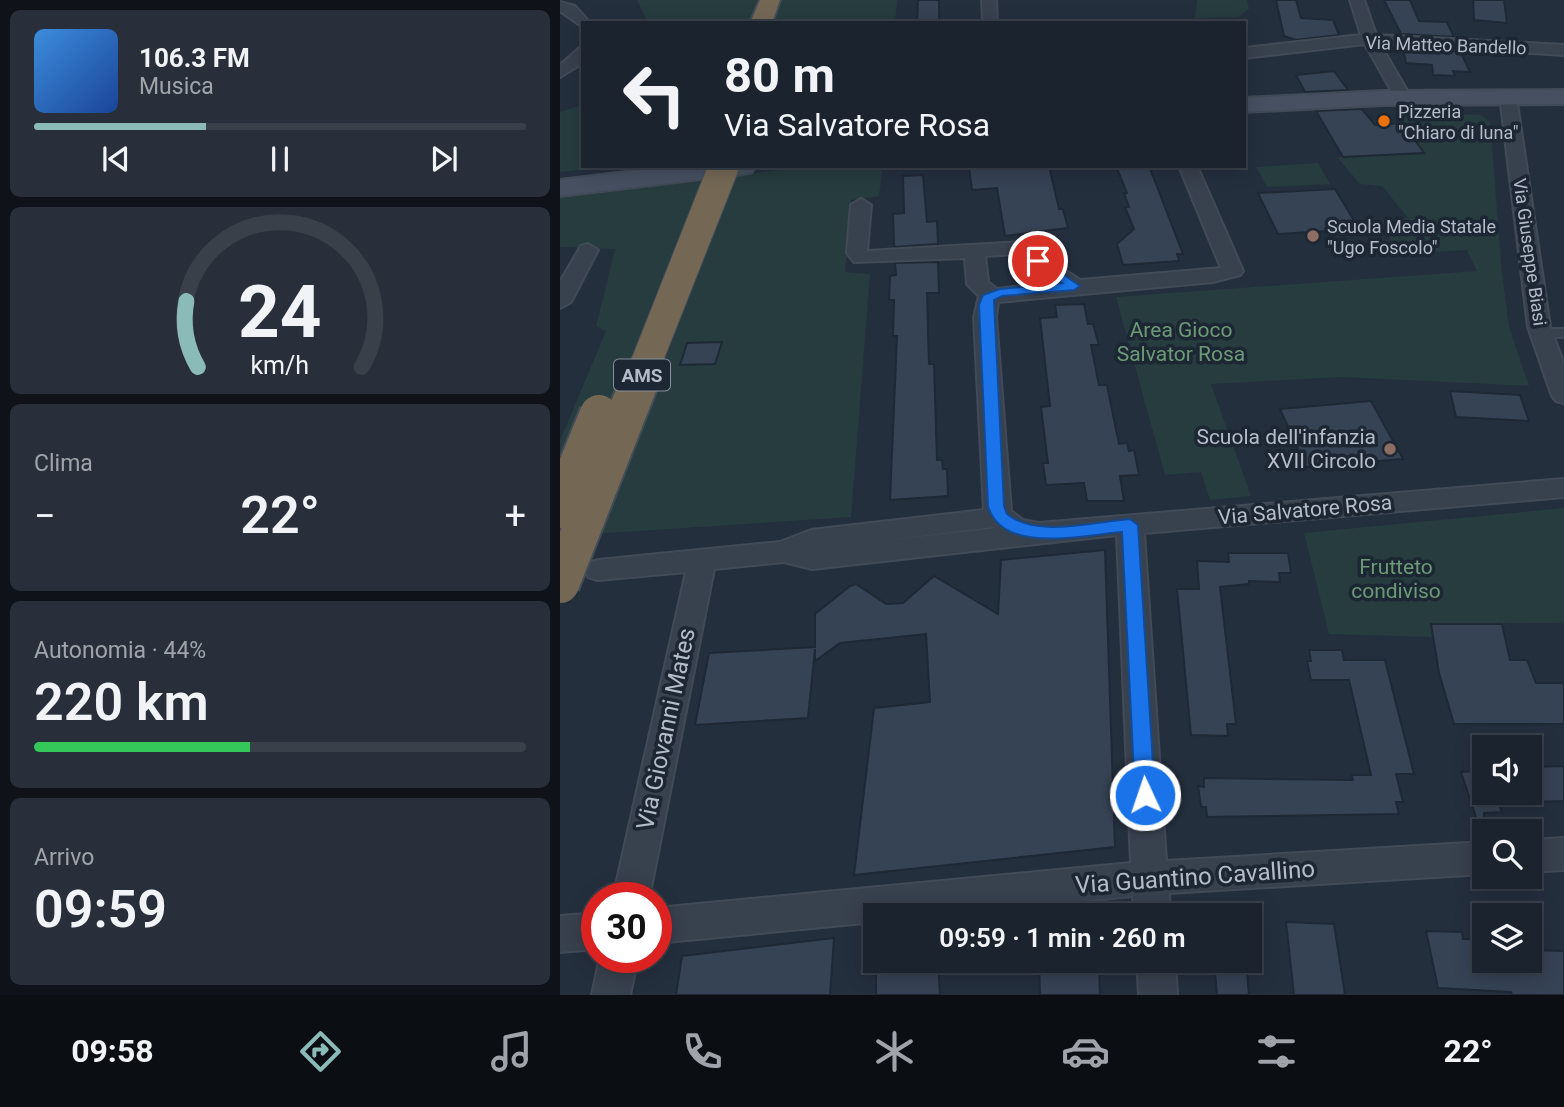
<!DOCTYPE html>
<html lang="it">
<head>
<meta charset="utf-8">
<style>
  :root { --surface:#1b232e; --page:#282f3a; --text:#f1f3f6; --muted:#a0a4aa; --line:#39404a; --accent:#8bbbb9 }
  body { margin:0; font-family:Roboto,sans-serif; background:var(--page); color:var(--text); height:100vh; display:flex; flex-direction:column; font-size:26px; white-space:nowrap }
  * { box-sizing:border-box; margin:0 }
  p { font-size:23px; color:var(--muted) }
  .icon { flex:none; width:38px; height:38px; fill:none; stroke:currentColor; stroke-width:2; stroke-linecap:round; stroke-linejoin:round }
  .map { position:relative; flex:1; overflow:hidden }
  .sheet { display:flex; flex-direction:column; gap:10px; padding:10px; background:#0f1319; width:560px }
  .sheet>* { flex:none }
  .top-card { position:absolute; left:21px; top:21px; width:665px; height:147px; border-radius:0px; box-shadow:0 4px 18px #0003,0 0 0 2px var(--line); background:#1b232e; color:var(--text); overflow:hidden }
  .fabs { position:absolute; left:912px; top:735px; display:grid; gap:14px }
  .fabs a { display:grid; place-items:center; width:70px; height:70px; border-radius:0px; background:var(--surface); box-shadow:0 4px 18px #0003,0 0 0 2px var(--line); font-size:35px }
  .speed { position:absolute; left:21px; top:882px; display:flex; gap:14px; font-size:35px; font-weight:700; text-align:center }
  .speed>* { display:grid; place-content:center; width:91px; height:91px; border-radius:50%; background:var(--surface); box-shadow:0 4px 18px #0003,0 0 0 2px var(--line); line-height:1 }
  .speed .limit { border:10px solid #d22; background:#fff; color:#111 }
  .pin { position:absolute; display:grid; place-items:center; width:60px; height:60px; color:#fff; margin:-30px; border:4px solid #fff; border-radius:50%; box-shadow:0 2px 7px #0007 }
  .me { position:absolute; width:77px; margin:-38px; rotate:357deg; stroke-linejoin:round; filter:drop-shadow(0 0 5px #0008) }
  .turn { display:flex; align-items:center; gap:24px; height:147px; padding:0 28px; font-size:32px }
  .turn .icon { width:91px; height:91px; stroke-width:2.5 }
  .turn b { display:block; font-size:49px; line-height:60px }
  .big { font-size:52px; font-weight:600; line-height:1.1 }
  .sheet .widget { flex:1; display:flex; flex-direction:column; justify-content:center; gap:10px; min-width:0; padding:0 24px; border-radius:10px; background:var(--page) }
  .sheet .dial { align-items:center; gap:0 }
  .dial svg { height:182px; overflow:visible; fill:none; stroke:var(--line); stroke-width:7; stroke-linecap:round; text-anchor:middle }
  .dial text { fill:var(--text); stroke:none }
  .song { display:flex; align-items:center; gap:21px }
  .cover { width:84px; height:84px; border-radius:10px; background:linear-gradient(135deg,hsl(210 70% 55%),hsl(220 70% 35%)) }
  .played { height:7px; border-radius:4px; background:linear-gradient(90deg,var(--accent) 35%,var(--line) 35%) }
  .keys { display:flex; justify-content:space-around; direction:ltr }
  .heat { display:flex; justify-content:space-between; align-items:center; font-size:38px; direction:ltr }
  .charge { height:10px; border-radius:5px; background:linear-gradient(90deg,#34c759 44%,var(--line) 0) }
  .trip { position:absolute; left:303px; top:903px; width:399px; height:70px; border-radius:0px; background:var(--surface); box-shadow:0 4px 18px #0003,0 0 0 2px var(--line); font-weight:600; line-height:70px; text-align:center }
  .tabs { display:flex; height:112px; justify-content:space-around; align-items:center; background:#0b0e12; color:var(--muted) }
  .tabs .icon { width:49px; height:49px }
  .tabs .on { color:var(--accent) }
  .tabs b { font-size:32px; color:var(--text) }
  main { display:flex; flex:1; min-height:0 }
  .map>svg:first-child { display:block }
  .green { fill:#263c3f }
  .building { fill:#364354; stroke:#1f2835; stroke-width:2 }
  .lines { fill:none; stroke-linecap:round; stroke-linejoin:round }
  .lane-casing { stroke:#414a57; stroke-width:4 }
  .street-casing { stroke:#414a57; stroke-width:4 }
  .secondary-casing { stroke:#414a57; stroke-width:4 }
  .highway-casing { stroke:#434c59; stroke-width:4 }
  .lane { fill:#38414e; fill-rule:evenodd }
  .street { fill:#38414e; fill-rule:evenodd }
  .secondary { fill:#465061; fill-rule:evenodd }
  .highway { fill:#746855; fill-rule:evenodd }
  .highway-bridge-far1-casing { stroke:#434c59; stroke-width:32; stroke-linecap:butt }
  .highway-bridge-casing { stroke:#434c59; stroke-width:42; stroke-linecap:butt }
  .highway-bridge-far1 { stroke:#746855; stroke-width:30 }
  .highway-bridge { stroke:#746855; stroke-width:38 }
  .route { fill:#1a73e8; stroke:#114b97; stroke-width:2 }
  .food-dot { fill:#e8710a; stroke:#1d2633; stroke-width:2.5 }
  .education-dot { fill:#8d6e63; stroke:#1d2633; stroke-width:2.5 }
  .labels { text-anchor:middle; dominant-baseline:central; stroke-width:7; stroke-linejoin:round; paint-order:stroke }
  .far-street-label { font-size:18px; fill:#b4bcc9; stroke:#1d2633 }
  .far-poi-label { font-size:18px; fill:#b4bcc9; stroke:#1d2633; text-anchor:start }
  .shield { fill:#1d2633; stroke:#878f9c; stroke-width:2 }
  .shield-label { font-size:19px; font-weight:bold; fill:#b4bcc9 }
  .park-label { font-size:21px; fill:#6b9a76; stroke:#1d2633 }
  .poi-label { font-size:21px; fill:#b4bcc9; stroke:#1d2633; text-anchor:end }
  .street-label { font-size:21px; fill:#b4bcc9; stroke:#1d2633 }
  .near-street-label { font-size:24px; fill:#b4bcc9; stroke:#1d2633 }
</style>
</head>
<body>
<main>
<section class="sheet">
<div class="widget">
<div class="song"><i class="cover"></i><div><b>106.3 FM</b><p>Musica</p></div></div>
<div class="played"></div>
<div class="keys"><svg class="icon" aria-label="previous" viewBox="0 0 24 24"><path d="M18 5L8 12l10 7zM5 5v14"/></svg><svg class="icon" aria-label="pause" viewBox="0 0 24 24"><path d="M8 5v14M16 5v14"/></svg><svg class="icon" aria-label="next" viewBox="0 0 24 24"><path d="M6 5l10 7-10 7zM19 5v14"/></svg></div>
</div>
<div class="widget dial"><svg viewBox="0 0 100 80">
<path d="M14 69A42 42 0 1 1 86 69"/>
<path d="M14 69A42 42 0 0 1 9 40" stroke="#8bbbb9"/>
<text x="50" y="56" font-size="32" font-weight="700">24</text>
<text x="50" y="72" font-size="11">km/h</text>
</svg></div>
<div class="widget"><p>Clima</p>
<div class="heat"><a>−</a><b class="big">22°</b><a>+</a></div>
</div>
<div class="widget"><p>Autonomia · 44%</p><b class="big">220 km</b><div class="charge"></div></div>
<div class="widget"><p>Arrivo</p><b class="big">09:59</b></div>
</section>
<div class="map">
<svg width="1004" height="995" viewBox="0 0 1004 995">
  <rect width="100%" height="100%" fill="#242f3e"/>
  <!-- green -->
  <g class="green">
    <polygon points="77,0 337,0 335,23 88,23"/>
    <polygon points="637,0 687,0 689,9 678,17 635,18"/>
    <polygon points="23,105 23,166 53,166 0,172 0,112"/>
    <polygon points="900,114 921,115 930,122 942,273 949,327 969,386 781,377 651,384 691,496 650,500 641,472 605,475 556,297 917,271 907,250 841,254 817,221 848,218 822,186 800,184 777,157 863,153 838,116"/>
    <polygon points="758,163 770,184 707,187 696,167"/>
    <polygon points="255,166 323,166 319,196 291,200 285,272 310,274 291,517 0,536 0,441 46,331 36,326 55,249 0,247 0,196"/>
    <polygon points="1004,508 1004,623 871,624 872,637 769,634 744,533"/>
  </g>
  <!-- building -->
  <g class="building">
    <polygon points="358,0 379,0 379,23 357,23"/>
    <polygon points="716,0 736,0 741,18 773,20 779,35 736,40 724,36"/>
    <polygon points="824,0 850,0 859,21 887,22 894,37 841,34"/>
    <polygon points="913,0 944,0 947,23 914,20"/>
    <polygon points="843,48 900,51 910,72 893,71 895,76 873,75 872,65 846,63"/>
    <polygon points="774,71 788,90 745,92 736,75"/>
    <polygon points="802,109 815,125 843,123 864,153 783,157 756,111"/>
    <polygon points="489,166 499,209 503,209 508,228 445,236 437,188 412,190 409,168"/>
    <polygon points="556,166 589,166 623,254 617,254 619,261 563,265 557,244 574,229 565,207 569,207 564,193 567,193"/>
    <polygon points="363,175 367,222 377,221 378,244 334,247 333,214 344,213 343,176"/>
    <polygon points="775,189 799,229 718,234 698,193"/>
    <polygon points="378,262 379,293 367,293 369,364 374,364 377,460 382,460 383,469 387,469 388,496 330,500 337,336 333,336 334,300 329,300 330,276 336,275 335,263"/>
    <polygon points="524,304 528,324 533,324 539,345 531,345 539,385 547,385 559,444 567,443 569,451 574,450 579,475 560,476 564,501 527,501 524,483 486,485 483,463 488,463 481,407 490,406 480,318 497,317 495,305"/>
    <polygon points="162,342 155,364 120,365 127,343"/>
    <polygon points="890,391 960,395 969,421 896,417"/>
    <polygon points="811,401 843,459 746,467 720,409"/>
    <polygon points="545,550 555,847 294,875 314,708 370,702 366,634 280,643 255,661 255,649 248,718 135,725 149,653 255,647 255,614 290,586 296,584 326,604 343,603 374,576 438,614 441,560"/>
    <polygon points="668,553 728,553 731,573 719,573 720,582 689,581 689,584 660,587 676,724 667,724 668,736 631,735 617,589 639,589 637,561 669,562"/>
    <polygon points="871,624 942,624 950,660 967,660 976,683 1004,683 1004,724 894,724 879,673"/>
    <polygon points="749,650 782,650 784,660 825,660 854,774 836,774 843,802 836,802 839,814 647,817 646,807 641,807 638,786 644,787 644,778 793,780 792,775 811,775 789,680 751,680 747,661 751,661"/>
    <polygon points="1004,766 1004,801 970,802 970,767"/>
    <polygon points="924,771 924,793 934,793 942,812 924,813 924,828 920,829 901,772"/>
    <polygon points="726,922 774,924 785,995 734,995"/>
    <polygon points="866,931 902,932 903,939 924,939 924,961 970,961 970,950 1004,951 1004,995 952,995 951,992 878,988"/>
    <polygon points="274,938 270,995 116,995 122,956"/>
    <polygon points="316,961 378,961 380,995 316,995"/>
    <polygon points="479,961 534,961 534,969 539,968 540,995 480,995"/>
    <polygon points="654,961 686,961 689,995 657,995"/>
  </g>
  <g class="lines">
    <!-- lane casing -->
    <g class="lane-casing">
      <polygon id="lane" points="981,329 1004,329 1004,337 977,336 977,330"/>
    </g>
    <!-- street casing -->
    <g class="street-casing">
      <g id="street">
        <polygon points="422,0 436,0 437,23 423,23"/>
        <polygon points="790,0 804,0 816,35 1004,45 1004,55 820,44 856,106 848,111 840,106 805,44 684,58 684,48 801,35"/>
        <polygon points="0,2 15,6 30,23 23,23 23,27 0,11"/>
        <polygon points="23,45 21,64 0,77 0,65"/>
        <polygon points="948,91 956,96 990,327 1004,364 1004,403 996,401 992,396 968,327 940,96"/>
        <path d="M619,166H637L683,271L680,275L653,282L438,302L436,317L451,511L463,520L479,523L1004,479V497L584,533L606,861L924,842V874L609,893L610,915H574L573,896L380,915H315V922L96,943V908L571,863L557,535L252,569L224,562L154,569L89,898H53L126,572L38,580L28,577L24,570L28,563L38,560L220,542L251,530L424,510L414,317L419,296L407,284L405,258L294,262L287,253L291,205L301,199L311,205L307,251L461,242L520,280L661,268ZM457,254L495,282L437,289L428,282L425,256ZM434,527L436,528L304,543Z"/>
        <polygon points="28,244 38,250 11,302 0,308 0,282 21,246"/>
        <polygon points="1004,838 1004,870 970,872 970,840"/>
        <polygon points="37,913 37,949 0,952 0,916"/>
        <polygon points="40,957 78,957 70,995 32,995"/>
        <polygon points="577,961 615,961 617,995 579,995"/>
      </g>
    </g>
    <!-- secondary casing -->
    <g class="secondary-casing">
      <g id="secondary">
        <polygon points="1004,90 1004,104 823,105 684,112 684,98 823,91"/>
        <polygon points="114,166 196,166 192,172 183,174 0,196 0,180"/>
      </g>
    </g>
    <!-- highway casing -->
    <g class="highway-casing">
      <polygon id="highway" points="200,0 220,0 212,23 190,23"/>
    </g>
    <!-- lane -->
    <use href="#lane" class="lane"/>
    <!-- street -->
    <use href="#street" class="street"/>
    <!-- secondary -->
    <use href="#secondary" class="secondary"/>
    <!-- highway -->
    <use href="#highway" class="highway"/>
    <!-- highway-bridge-far1 casing -->
    <g class="highway-bridge-far1-casing">
      <polyline id="highway-bridge-far1" points="81,376 164,166"/>
    </g>
    <!-- highway-bridge casing -->
    <g class="highway-bridge-casing">
      <g id="highway-bridge">
        <polyline points="0,509 39,414"/>
        <polyline points="0,584 82,375"/>
      </g>
    </g>
    <!-- highway-bridge-far1 -->
    <use href="#highway-bridge-far1" class="highway-bridge-far1"/>
    <!-- highway-bridge -->
    <use href="#highway-bridge" class="highway-bridge"/>
  </g>
  <!-- route -->
  <path class="route" d="M478,257L520,286L514,290L442,296L434,300L444,506L447,514C477,538 533,522 570,519L578,525L595,795L592,802L585,804L578,802L575,795L562,532C523,535 442,555 428,506L419,305L423,295L440,289L502,283L474,263V258Z"/>
  <!-- markers -->
  <circle class="food-dot" cx="824" cy="121" r="7"/>
  <g class="education-dot">
    <circle cx="753" cy="236" r="7"/>
    <circle cx="830" cy="449" r="7"/>
  </g>
  <g class="labels">
    <!-- far-street labels -->
    <g class="far-street-label">
      <text transform="translate(886 45) rotate(2)">Via Matteo Bandello</text>
      <text transform="translate(970 252) rotate(82)">Via Giuseppe Biasi</text>
    </g>
    <!-- far-poi labels -->
    <g class="far-poi-label">
      <text x="838" y="111">Pizzeria<tspan x="838" dy="21">"Chiaro di luna"</tspan></text>
      <text x="767" y="226">Scuola Media Statale<tspan x="767" dy="21">"Ugo Foscolo"</tspan></text>
    </g>
    <!-- shield labels -->
    <rect class="shield" x="54" y="359.5" width="56" height="31" rx="5"/>
    <g class="shield-label">
      <text x="82" y="375">AMS</text>
    </g>
    <!-- park labels -->
    <g class="park-label">
      <text x="621" y="330">Area Gioco<tspan x="621" dy="24">Salvator Rosa</tspan></text>
      <text x="836" y="567">Frutteto<tspan x="836" dy="24">condiviso</tspan></text>
    </g>
    <!-- poi labels -->
    <g class="poi-label">
      <text x="816" y="437">Scuola dell'infanzia<tspan x="816" dy="24">XVII Circolo</tspan></text>
    </g>
    <!-- street labels -->
    <g class="street-label">
      <text transform="translate(745 510) rotate(-5)">Via Salvatore Rosa</text>
    </g>
    <!-- near-street labels -->
    <g class="near-street-label">
      <text transform="translate(106 729) rotate(-78)">Via Giovanni Mates</text>
      <text transform="translate(635 877) rotate(-4)">Via Guantino Cavallino</text>
    </g>
  </g>
</svg>
<div class="fabs">
<a><svg class="icon" aria-label="sound" viewBox="0 0 24 24"><path d="M4 9h4l5-4v14l-5-4H4zM17 9q2 3 0 6"/></svg></a>
<a><svg class="icon" aria-label="search" viewBox="0 0 24 24"><circle cx="10" cy="10" r="6"/><path d="M15 15l6 6"/></svg></a>
<a><svg class="icon" aria-label="layers" viewBox="0 0 24 24"><path d="M12 4l9 5-9 5-9-5zM3 14l9 5 9-5"/></svg></a>
</div>
<div class="speed"><div class="limit">30</div></div>
<div class="pin" style="left:478px;top:261px;background:#d93025"><svg class="icon" aria-label="arrive" viewBox="0 0 24 24"><path d="M6 21V4h12l-3 4 3 4H6"/></svg></div>
<svg class="me" style="left:585px;top:795px" viewBox="-20 -20 40 40"><circle r="17" fill="#1a73e8" stroke="#fff" stroke-width="3"/><path d="M0-11L8 9 0 5-8 9z" fill="#fff"/></svg>
<div class="trip">09:59 · 1 min · 260 m</div>
<div class="top-card">
<div class="turn"><svg class="icon" aria-label="left" viewBox="0 0 24 24"><path d="M17 20v-9H6M10 6l-5 5 5 5"/></svg><div><b>80 m</b>Via Salvatore Rosa</div></div>
</div>
</div>
</main>
<nav class="tabs">
<b>09:58</b>
<svg class="icon on" aria-label="directions" viewBox="0 0 24 24"><path d="M12 3l9 9-9 9-9-9zM9 14v-3h6M13 9l2 2-2 2"/></svg>
<svg class="icon" aria-label="music" viewBox="0 0 24 24"><path d="M9 18V5l10-2v13"/><circle cx="6" cy="18" r="3"/><circle cx="16" cy="16" r="3"/></svg>
<svg class="icon" aria-label="phone" viewBox="0 0 24 24"><path d="M5 4h4l2 5-3 2q2 4 5 5l2-3 5 2v4C11 20 4 13 5 4z"/></svg>
<svg class="icon" aria-label="climate" viewBox="0 0 24 24"><path d="M12 3v18M4 7l16 10M4 17L20 7"/></svg>
<svg class="icon" aria-label="car" viewBox="0 0 24 24"><path d="M5 17H2v-5l4-1 3-4h7l3 4 3 1v5h-3M9 17h6M6 11h13"/><circle cx="7" cy="17" r="2"/><circle cx="17" cy="17" r="2"/></svg>
<svg class="icon" aria-label="filters" viewBox="0 0 24 24"><path d="M4 7h16M4 17h16"/><circle cx="9" cy="7" r="2"/><circle cx="15" cy="17" r="2"/></svg>
<b>22°</b>
</nav>
</body>
</html>
